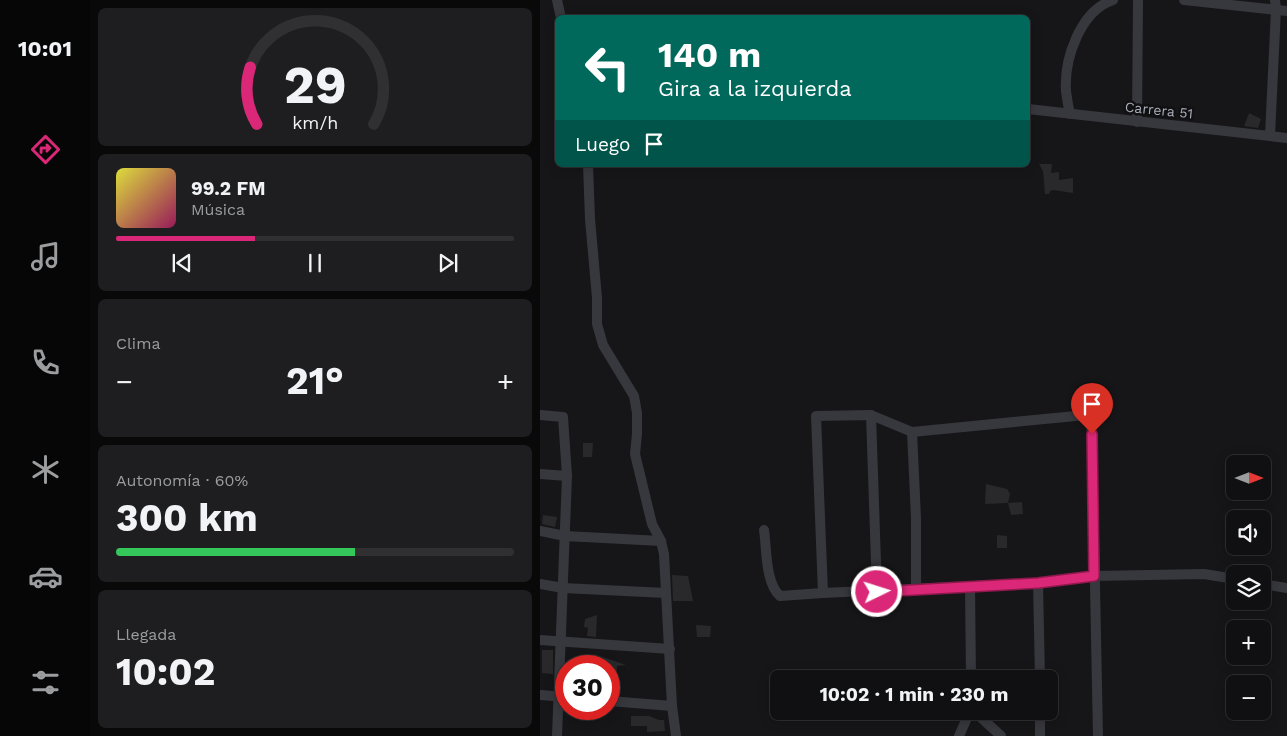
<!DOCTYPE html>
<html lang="es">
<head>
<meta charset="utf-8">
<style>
  :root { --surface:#101012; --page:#1e1e20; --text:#f1f3f6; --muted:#9c9d9f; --line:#303032; --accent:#db2777 }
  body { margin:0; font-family:"Work Sans",sans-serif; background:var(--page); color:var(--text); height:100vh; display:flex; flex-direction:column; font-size:19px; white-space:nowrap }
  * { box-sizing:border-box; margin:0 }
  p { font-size:16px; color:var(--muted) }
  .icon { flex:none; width:28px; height:28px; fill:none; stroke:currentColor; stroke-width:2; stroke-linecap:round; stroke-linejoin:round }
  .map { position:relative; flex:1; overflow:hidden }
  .sheet { display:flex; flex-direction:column; gap:8px; padding:8px; background:#09090a; width:450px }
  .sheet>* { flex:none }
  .guide { position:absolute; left:15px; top:15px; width:475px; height:152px; border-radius:8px; box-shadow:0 2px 12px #0003,0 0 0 1px var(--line); background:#00695c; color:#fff; overflow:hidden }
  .needle { width:32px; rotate:90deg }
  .tools { position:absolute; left:686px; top:455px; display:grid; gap:10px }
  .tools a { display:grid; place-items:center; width:45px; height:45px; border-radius:8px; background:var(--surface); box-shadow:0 2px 12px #0003,0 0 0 1px var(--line); font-size:25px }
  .speed { position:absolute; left:15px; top:655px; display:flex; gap:10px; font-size:25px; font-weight:700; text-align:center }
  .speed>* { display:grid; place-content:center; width:65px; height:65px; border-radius:50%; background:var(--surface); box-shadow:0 2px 12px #0003,0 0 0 1px var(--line); line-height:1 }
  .speed .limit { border:8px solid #d22; background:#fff; color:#111 }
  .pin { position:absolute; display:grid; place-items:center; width:42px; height:42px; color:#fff; margin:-51px -21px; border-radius:50% 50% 50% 0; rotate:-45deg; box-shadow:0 0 5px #0007 }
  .pin .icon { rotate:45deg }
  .me { position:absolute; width:55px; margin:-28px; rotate:86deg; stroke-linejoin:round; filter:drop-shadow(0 0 4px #0008) }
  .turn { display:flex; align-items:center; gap:18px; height:105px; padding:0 20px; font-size:22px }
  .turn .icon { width:65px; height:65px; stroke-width:2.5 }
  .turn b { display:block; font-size:35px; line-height:42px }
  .then { display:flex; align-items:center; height:48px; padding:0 20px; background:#0003; gap:10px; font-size:19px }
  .big { font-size:38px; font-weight:700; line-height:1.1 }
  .sheet .widget { flex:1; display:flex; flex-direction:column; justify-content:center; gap:8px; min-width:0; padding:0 18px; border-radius:8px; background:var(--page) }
  .sheet .dial { align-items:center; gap:0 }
  .dial svg { height:130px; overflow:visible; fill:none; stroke:var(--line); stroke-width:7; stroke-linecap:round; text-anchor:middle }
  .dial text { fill:var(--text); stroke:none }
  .song { display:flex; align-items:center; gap:15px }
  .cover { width:60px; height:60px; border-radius:8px; background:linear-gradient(135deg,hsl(60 70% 55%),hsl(330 70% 35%)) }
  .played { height:5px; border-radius:2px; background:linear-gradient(90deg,var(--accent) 35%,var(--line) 35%) }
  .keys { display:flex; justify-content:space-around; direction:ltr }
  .heat { display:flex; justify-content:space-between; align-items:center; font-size:28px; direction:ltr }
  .charge { height:8px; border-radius:4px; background:linear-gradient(90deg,#34c759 60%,var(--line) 0) }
  .trip { position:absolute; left:230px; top:670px; width:288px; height:50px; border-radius:8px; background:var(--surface); box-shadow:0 2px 12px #0003,0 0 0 1px var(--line); font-weight:700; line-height:50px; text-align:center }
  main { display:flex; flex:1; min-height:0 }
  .dock { display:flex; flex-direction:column; width:90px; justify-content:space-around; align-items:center; background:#060607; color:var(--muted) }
  .dock .icon { width:35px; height:35px }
  .dock .on { color:var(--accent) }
  .dock b { font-size:22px; color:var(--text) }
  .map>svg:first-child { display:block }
  .building { fill:#29292c }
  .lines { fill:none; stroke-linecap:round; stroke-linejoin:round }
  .street { stroke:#37383d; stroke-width:10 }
  .route-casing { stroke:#8e194d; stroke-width:12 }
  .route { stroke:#db2777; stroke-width:9 }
  .labels { text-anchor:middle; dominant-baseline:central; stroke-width:5; stroke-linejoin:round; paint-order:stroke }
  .street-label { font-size:14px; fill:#a8adb8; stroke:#111113 }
</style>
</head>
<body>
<main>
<nav class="dock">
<b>10:01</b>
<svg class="icon on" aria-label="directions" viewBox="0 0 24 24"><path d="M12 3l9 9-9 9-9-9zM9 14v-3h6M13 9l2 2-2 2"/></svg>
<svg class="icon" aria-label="music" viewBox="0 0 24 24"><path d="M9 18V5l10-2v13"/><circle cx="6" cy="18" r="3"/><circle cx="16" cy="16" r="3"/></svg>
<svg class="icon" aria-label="phone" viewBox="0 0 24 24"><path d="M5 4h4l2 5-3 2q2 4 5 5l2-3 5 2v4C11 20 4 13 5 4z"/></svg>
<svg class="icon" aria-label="climate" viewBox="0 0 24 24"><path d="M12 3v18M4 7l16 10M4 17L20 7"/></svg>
<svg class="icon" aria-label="car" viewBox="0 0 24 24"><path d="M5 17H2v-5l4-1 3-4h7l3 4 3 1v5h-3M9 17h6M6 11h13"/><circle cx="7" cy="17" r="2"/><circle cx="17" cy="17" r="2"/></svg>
<svg class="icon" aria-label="filters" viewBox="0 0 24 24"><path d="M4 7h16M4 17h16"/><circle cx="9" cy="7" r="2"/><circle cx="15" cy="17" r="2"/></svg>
</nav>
<section class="sheet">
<div class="widget dial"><svg viewBox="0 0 100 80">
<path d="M14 69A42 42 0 1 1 86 69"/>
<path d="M14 69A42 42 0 0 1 10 34" stroke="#db2777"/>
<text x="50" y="56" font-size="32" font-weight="700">29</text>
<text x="50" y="72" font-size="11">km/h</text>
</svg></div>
<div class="widget">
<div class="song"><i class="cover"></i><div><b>99.2 FM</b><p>Música</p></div></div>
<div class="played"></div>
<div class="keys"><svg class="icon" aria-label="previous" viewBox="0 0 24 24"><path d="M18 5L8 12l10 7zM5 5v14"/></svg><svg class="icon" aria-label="pause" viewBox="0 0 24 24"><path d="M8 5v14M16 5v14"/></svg><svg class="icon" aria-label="next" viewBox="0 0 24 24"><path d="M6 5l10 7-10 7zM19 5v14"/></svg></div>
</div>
<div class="widget"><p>Clima</p>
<div class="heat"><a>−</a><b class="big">21°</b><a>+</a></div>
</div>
<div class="widget"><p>Autonomía · 60%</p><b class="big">300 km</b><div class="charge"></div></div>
<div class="widget"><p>Llegada</p><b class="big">10:02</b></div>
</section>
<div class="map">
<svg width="747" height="736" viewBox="0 0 747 736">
  <rect width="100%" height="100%" fill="#161618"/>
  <!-- building -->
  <g class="building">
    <polygon points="709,113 721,119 718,128 704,126"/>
    <polygon points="499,164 512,164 511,173 519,172 519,180 533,178 533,193 513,190 510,191 509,194 505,194 503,171"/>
    <polygon points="43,443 53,443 52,457 43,457"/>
    <polygon points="446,484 467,489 470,494 468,503 445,504"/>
    <polygon points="482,502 483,514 471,515 468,503"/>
    <polygon points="3,515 17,517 15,527 2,524"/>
    <polygon points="457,535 467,536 467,548 457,548"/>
    <polygon points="132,575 148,576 153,601 133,601"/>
    <polygon points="57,615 56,637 47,636 48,628 44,627 45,619"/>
    <polygon points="156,625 171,626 170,637 157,637"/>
    <polygon points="2,650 13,650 13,674 2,673"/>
    <polygon points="54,654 86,665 77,666 76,680 69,679 69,666 54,666"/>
    <polygon points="91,716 109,716 119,720 124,720 125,731 107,732 107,726 91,726"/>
  </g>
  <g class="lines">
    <!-- street -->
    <g class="street">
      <polyline points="17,0 21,18"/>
      <polyline points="644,0 747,11"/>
      <polyline points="488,109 747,138"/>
      <path d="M530,114C528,106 527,98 526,91C524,59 540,11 573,0"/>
      <polyline points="597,122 598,0"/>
      <polyline points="730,135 736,9 735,0"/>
      <polyline points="48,165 50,219 57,298 57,324 63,345 94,396 97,413 97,434 95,454 112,524 121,541 124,554 132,706 136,736"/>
      <polyline points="0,415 23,417 27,476 17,736"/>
      <polyline points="331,415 337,592"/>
      <polyline points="372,432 376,518 376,589"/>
      <polyline points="0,474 27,476"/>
      <path d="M224,530C227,550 225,582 240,596L283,593"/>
      <polyline points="0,531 25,536 121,541"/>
      <polyline points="498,583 500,679"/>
      <polyline points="0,584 23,588 126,593"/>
      <polyline points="722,584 747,588"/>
      <polyline points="430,586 431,679"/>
      <polyline points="0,640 130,649"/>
      <polyline points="0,695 26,697"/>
      <polyline points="69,701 132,706"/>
      <polyline points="434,711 461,736"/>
      <polyline points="500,711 500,736"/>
      <polyline points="419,736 430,711"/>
      <polyline points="558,736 552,434 551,422 546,415 372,432 331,415 276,416 283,593 498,583 554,576 664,574 695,579"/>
    </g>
  </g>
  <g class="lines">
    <!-- route casing -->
    <g class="route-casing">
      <polyline id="route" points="337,592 498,583 554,576 552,434"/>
    </g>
    <!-- route -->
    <use href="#route" class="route"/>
  </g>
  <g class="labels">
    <!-- street labels -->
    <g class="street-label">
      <text transform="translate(619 110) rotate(6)">Carrera 51</text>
    </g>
  </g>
</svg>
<div class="tools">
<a><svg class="needle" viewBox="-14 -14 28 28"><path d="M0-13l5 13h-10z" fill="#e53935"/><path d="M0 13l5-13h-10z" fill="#9c9d9f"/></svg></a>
<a><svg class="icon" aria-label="sound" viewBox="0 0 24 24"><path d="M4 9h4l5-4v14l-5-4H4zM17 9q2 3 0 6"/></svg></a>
<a><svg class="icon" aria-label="layers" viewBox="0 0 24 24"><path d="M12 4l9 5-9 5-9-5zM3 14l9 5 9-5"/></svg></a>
<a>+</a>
<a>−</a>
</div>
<div class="speed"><div class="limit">30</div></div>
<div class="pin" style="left:552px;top:434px;background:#d93025"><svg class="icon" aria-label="arrive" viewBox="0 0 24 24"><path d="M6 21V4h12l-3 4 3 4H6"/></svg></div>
<svg class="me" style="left:337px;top:592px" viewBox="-20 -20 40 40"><circle r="17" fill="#db2777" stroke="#fff" stroke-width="3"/><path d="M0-11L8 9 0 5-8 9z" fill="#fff"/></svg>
<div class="trip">10:02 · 1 min · 230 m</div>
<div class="guide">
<div class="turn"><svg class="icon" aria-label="left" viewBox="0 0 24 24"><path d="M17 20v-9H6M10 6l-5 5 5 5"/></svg><div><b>140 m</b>Gira a la izquierda</div></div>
<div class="then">Luego<svg class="icon" aria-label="arrive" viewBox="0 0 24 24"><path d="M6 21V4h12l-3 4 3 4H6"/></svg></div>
</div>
</div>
</main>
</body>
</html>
